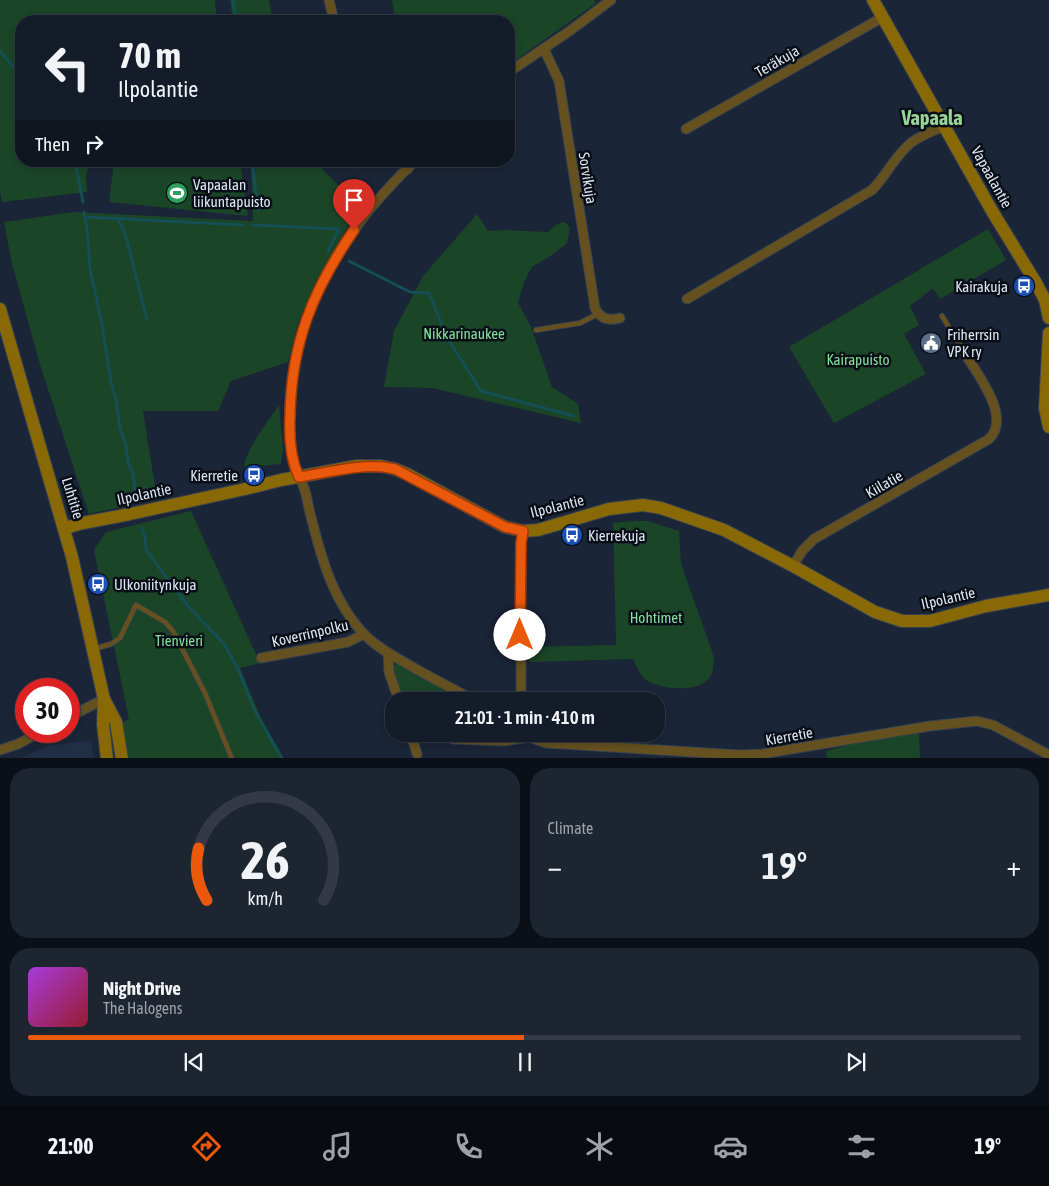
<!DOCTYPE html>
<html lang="en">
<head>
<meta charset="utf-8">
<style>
  :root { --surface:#141c29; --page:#1d2531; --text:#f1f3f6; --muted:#9da1a8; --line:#333a46; --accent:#ea580c }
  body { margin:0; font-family:"Asap Condensed",sans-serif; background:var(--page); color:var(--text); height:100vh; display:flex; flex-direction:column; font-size:19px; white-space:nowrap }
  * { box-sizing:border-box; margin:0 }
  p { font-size:16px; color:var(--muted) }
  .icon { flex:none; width:28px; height:28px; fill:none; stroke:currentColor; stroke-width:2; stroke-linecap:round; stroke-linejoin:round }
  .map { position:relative; height:758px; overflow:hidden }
  .details { display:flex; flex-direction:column; gap:10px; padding:10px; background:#0b0f17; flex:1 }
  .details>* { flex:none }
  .top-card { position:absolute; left:15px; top:15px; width:500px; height:152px; border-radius:20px; box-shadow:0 2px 8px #0003,0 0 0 1px var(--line); background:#141c29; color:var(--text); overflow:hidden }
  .speed { position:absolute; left:15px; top:678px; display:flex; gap:10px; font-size:25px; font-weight:700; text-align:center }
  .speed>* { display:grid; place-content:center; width:65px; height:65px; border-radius:50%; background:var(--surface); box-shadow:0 2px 8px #0003,0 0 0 1px var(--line); line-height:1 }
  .speed .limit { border:8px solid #d22; background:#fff; color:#111 }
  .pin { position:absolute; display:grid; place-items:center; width:42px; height:42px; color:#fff; margin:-51px -21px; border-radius:50% 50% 50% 0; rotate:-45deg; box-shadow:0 0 5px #0007 }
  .pin .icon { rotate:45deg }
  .me { position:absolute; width:55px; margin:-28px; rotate:0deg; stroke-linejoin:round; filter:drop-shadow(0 0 4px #0008) }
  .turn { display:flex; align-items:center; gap:18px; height:105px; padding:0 20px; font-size:22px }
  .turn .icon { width:65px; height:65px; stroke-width:2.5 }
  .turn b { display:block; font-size:35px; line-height:42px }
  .then { display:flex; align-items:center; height:48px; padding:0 20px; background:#0003; gap:10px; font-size:19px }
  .big { font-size:38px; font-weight:600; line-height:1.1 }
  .details .widget { flex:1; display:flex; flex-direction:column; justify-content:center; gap:8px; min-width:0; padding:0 18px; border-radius:20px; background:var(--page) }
  .details .dial { align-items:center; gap:0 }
  .dial svg { height:130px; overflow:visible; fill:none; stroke:var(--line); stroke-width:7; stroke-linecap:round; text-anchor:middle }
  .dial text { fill:var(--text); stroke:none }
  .song { display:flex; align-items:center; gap:15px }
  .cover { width:60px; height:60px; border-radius:8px; background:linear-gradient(135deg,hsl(280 70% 55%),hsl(350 70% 35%)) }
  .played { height:5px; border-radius:2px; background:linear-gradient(90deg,var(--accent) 50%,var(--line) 50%) }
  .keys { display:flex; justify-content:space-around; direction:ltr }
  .heat { display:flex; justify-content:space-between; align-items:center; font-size:28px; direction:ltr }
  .details .tiles { flex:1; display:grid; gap:10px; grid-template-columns:1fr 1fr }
  .widget:last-child { grid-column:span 2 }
  .trip { position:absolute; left:385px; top:692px; width:280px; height:50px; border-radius:20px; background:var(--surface); box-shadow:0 2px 8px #0003,0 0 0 1px var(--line); font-weight:600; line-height:50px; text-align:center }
  .dock { display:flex; height:80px; justify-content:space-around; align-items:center; background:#080b10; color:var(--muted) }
  .dock .icon { width:35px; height:35px }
  .dock .current { color:var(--accent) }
  .dock b { font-size:22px; color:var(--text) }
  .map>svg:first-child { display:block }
  .built { fill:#202f46 }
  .green { fill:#1b4527 }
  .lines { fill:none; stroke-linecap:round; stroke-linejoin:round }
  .stream { stroke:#134f55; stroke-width:3 }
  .lane-casing { stroke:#354051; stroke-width:6 }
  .street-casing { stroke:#354051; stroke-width:11 }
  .secondary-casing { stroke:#354051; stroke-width:14 }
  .lane { stroke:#655120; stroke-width:4.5 }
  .street { stroke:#655120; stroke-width:9 }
  .secondary { stroke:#896905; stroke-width:12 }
  .route-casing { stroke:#983908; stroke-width:12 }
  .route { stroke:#ea580c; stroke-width:9 }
  .labels { text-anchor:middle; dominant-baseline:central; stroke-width:5; stroke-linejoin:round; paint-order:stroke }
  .street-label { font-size:15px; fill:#dde5f1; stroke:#090e16 }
  .poi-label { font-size:15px; fill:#dde5f1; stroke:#090e16; text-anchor:start }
  .park-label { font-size:15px; fill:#86e09c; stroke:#090e16 }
  .district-label { font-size:20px; font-weight:bold; fill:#9ad399; stroke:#090e16 }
</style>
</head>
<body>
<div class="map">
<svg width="1049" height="759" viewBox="0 0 1049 759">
  <rect width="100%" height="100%" fill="#1a2537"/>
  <!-- built -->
  <polygon class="built" points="91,741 94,758 20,758 50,745"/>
  <!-- green -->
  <g class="green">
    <polygon points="0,0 215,0 217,21 132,21 129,16 90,21 53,21 45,15 41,21 21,21 21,48 18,58 21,61 21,161 89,161 86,177 87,192 2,202 0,191"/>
    <polygon points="230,0 269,0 273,21 233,21"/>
    <polygon points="392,0 594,0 596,3 509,65 509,21 395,21"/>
    <polygon points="114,161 240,161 248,216 109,202"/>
    <polygon points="250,161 315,161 359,207 314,285 298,323 288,362 231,381 218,411 143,411 157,499 89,514 41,368 12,264 4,222 74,212 253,221 252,186"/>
    <polygon points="477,214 488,231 505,230 548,232 557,224 565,222 570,228 567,243 549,257 532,267 524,282 518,303 531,327 552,387 578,404 581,423 432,388 384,387 394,331 423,276"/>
    <polygon points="988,229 1006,260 940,299 933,288 910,306 919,325 904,334 926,374 834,423 789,347"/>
    <path d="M279,405L283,449L281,464L244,467C246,449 269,420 279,405Z"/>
    <polygon points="191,511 260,663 240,668 260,716 284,758 125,758 119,724 129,719 94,550 106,532"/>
    <path d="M634,521H648L679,531L681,564L714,657C713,662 714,669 712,673C704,695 660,690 645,679C640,675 636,665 633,659L529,662L528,647L616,645L613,523Z"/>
    <polygon points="397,663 467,701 404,701 393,667"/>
    <polygon points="919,731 920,758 827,758 826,751 872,739"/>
    <polygon points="415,734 512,734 508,736 453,735 452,738 421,740"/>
  </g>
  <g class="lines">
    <!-- stream -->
    <g class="stream">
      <polyline points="233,0 236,21"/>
      <polyline points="0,51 21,76"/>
      <polyline points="75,161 83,202"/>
      <polyline points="252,161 258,210"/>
      <polyline points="84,212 87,228 90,269 101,319 112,387 116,399 120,428 126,445 128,463 133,473 136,500"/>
      <polyline points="85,217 243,225"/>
      <polyline points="117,218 125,233 147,320"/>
      <polyline points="252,225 339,229 328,251"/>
      <polyline points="349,261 410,292 429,293 448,339 481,391 574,416"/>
      <polyline points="142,528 145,538 146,550 188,606 224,644 238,669 255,711 282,759"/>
    </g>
    <!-- lane casing -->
    <g class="lane-casing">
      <g id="lane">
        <polyline points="942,316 964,352"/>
        <polyline points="536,330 580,323 598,314"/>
        <polyline points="94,649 111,644 120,638 136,605 165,622 173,631 205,693 232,759"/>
      </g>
    </g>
    <!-- street casing -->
    <g class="street-casing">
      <g id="street">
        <polyline points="329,0 334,21"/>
        <path d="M544,49L559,81L595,308C600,319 609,321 620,318"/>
        <polyline points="509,72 571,30 611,0"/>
        <polyline points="686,129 883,17"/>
        <polyline points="401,161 408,169"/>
        <path d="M415,161C332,240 277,338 292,456C293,467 300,477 304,488C307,496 308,505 310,513C321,557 333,603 366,636C380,650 399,659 416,669C436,680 456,691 476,701"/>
        <path d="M687,299L872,190C887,175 895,155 912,142C922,135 933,131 944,126"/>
        <path d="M793,566L802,551L814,539L989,439C1012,417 977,374 964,352"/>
        <polyline points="388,653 389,672 399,701"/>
        <polyline points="261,658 348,642 364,634"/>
        <polyline points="521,701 521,543 523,531"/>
        <polyline points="69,717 104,699"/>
        <polyline points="411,734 417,754"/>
        <polyline points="527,734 529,737 546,743 740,755 762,754 930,726 977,721 993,725 1049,755"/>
        <polyline points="453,739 504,741 529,737"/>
        <polyline points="0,750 18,744 42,731"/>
      </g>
    </g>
    <!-- secondary casing -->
    <g class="secondary-casing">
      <g id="secondary">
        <polyline points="873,0 992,211 1036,283 1045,300 1049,318"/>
        <polyline points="0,309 72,557 104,699 103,724 107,759"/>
        <polyline points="1049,333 1045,408 1049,427"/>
        <polyline points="65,528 83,523 130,514 245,489 281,480 357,466 381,466 395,469 407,474 505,527 523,531 538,530 609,509 643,505 661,508 724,530 793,566 875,612 902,621 930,621 986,606 1049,595"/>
        <polyline points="104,699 116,722 122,759"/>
      </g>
    </g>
    <!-- lane -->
    <use href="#lane" class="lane"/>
    <!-- street -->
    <use href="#street" class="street"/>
    <!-- secondary -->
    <use href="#secondary" class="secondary"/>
  </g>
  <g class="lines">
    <!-- route casing -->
    <g class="route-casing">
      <path id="route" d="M354,230C313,290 291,343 290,417C289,438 290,458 299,477C332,472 363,462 395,469L505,527L523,531L521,543L520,635"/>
    </g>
    <!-- route -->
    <use href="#route" class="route"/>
  </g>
  <!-- icons -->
  <defs>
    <g id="stadium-disc" transform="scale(1.125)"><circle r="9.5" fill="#2e9e5b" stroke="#090e16"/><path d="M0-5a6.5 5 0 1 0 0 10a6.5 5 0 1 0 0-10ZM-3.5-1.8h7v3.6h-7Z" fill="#fff"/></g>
    <g id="bus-disc" transform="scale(1.125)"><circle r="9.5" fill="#1a4fb4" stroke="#090e16"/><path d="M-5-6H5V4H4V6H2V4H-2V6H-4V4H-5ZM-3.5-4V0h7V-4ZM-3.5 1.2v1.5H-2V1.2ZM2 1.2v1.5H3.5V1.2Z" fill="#fff"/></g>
    <g id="civic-disc" transform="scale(1.125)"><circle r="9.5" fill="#5c6f8a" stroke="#090e16"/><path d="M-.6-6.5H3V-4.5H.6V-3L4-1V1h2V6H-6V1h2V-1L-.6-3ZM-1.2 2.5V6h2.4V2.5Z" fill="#fff"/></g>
  </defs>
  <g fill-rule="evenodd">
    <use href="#stadium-disc" x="177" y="193"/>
    <use href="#bus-disc" x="1024" y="286"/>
    <use href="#civic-disc" x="931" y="343"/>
    <use href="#bus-disc" x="254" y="475"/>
    <use href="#bus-disc" x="572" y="535"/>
    <use href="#bus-disc" x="98" y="584"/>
  </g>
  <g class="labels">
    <!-- street labels -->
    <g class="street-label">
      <text transform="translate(777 61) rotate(-30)">Teräkuja</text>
      <text transform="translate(992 177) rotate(61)">Vapaalantie</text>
      <text transform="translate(588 178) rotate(81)">Sorvikuja</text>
      <text transform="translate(884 484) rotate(-30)">Kiilatie</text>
      <text transform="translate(144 494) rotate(-12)">Ilpolantie</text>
      <text transform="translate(73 498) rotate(73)">Luhtitie</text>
      <text transform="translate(557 506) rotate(-14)">Ilpolantie</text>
      <text transform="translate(948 598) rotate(-13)">Ilpolantie</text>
      <text transform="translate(310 633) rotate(-13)">Koverrinpolku</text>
      <text transform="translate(789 736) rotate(-10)">Kierretie</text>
    </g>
    <!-- poi labels -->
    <g class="poi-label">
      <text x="193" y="184">Vapaalan<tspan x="193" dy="17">liikuntapuisto</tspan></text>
      <text x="1008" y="286" text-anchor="end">Kairakuja</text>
      <text x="947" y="334">Friherrsin<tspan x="947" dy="17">VPK ry</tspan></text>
      <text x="238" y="475" text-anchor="end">Kierretie</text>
      <text x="588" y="535">Kierrekuja</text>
      <text x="114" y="584">Ulkoniitynkuja</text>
    </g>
    <!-- park labels -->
    <g class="park-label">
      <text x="464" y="333">Nikkarinaukee</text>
      <text x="858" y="359">Kairapuisto</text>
      <text x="656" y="617">Hohtimet</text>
      <text x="179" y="640">Tienvieri</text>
    </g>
    <!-- district labels -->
    <g class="district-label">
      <text x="932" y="117">Vapaala</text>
    </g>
  </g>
</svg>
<div class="speed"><div class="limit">30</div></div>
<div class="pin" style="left:354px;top:230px;background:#d93025"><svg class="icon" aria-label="arrive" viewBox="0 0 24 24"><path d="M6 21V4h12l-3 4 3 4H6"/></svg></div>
<svg class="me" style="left:520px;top:635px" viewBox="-20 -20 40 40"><circle r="19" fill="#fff"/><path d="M0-13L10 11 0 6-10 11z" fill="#ea580c"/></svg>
<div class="trip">21:01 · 1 min · 410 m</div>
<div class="top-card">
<div class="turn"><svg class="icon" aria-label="left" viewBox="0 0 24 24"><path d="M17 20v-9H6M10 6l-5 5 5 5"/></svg><div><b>70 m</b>Ilpolantie</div></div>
<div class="then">Then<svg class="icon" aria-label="right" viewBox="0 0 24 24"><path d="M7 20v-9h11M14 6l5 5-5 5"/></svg></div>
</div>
</div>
<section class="details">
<div class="tiles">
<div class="widget dial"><svg viewBox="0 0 100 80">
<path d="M14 69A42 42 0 1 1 86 69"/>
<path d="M14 69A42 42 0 0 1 9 37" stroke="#ea580c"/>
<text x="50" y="56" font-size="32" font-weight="700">26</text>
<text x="50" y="72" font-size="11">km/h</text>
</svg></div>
<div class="widget"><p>Climate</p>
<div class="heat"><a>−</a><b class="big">19°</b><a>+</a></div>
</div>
<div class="widget">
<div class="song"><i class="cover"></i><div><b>Night Drive</b><p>The Halogens</p></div></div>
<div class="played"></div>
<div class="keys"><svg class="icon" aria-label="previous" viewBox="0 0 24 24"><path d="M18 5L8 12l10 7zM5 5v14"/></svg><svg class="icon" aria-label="pause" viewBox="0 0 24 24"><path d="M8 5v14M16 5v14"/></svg><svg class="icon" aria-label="next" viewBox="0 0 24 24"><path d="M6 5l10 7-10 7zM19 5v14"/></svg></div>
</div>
</div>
</section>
<nav class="dock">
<b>21:00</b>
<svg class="icon current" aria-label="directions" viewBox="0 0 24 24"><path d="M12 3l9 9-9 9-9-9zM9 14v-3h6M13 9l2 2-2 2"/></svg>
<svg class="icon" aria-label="music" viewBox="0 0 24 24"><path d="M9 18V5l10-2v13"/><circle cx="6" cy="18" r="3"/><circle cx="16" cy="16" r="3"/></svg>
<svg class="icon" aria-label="phone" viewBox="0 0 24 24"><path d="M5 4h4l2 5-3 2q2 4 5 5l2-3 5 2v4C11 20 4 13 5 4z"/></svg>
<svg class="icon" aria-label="climate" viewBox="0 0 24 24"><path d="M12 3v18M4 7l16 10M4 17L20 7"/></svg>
<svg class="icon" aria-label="car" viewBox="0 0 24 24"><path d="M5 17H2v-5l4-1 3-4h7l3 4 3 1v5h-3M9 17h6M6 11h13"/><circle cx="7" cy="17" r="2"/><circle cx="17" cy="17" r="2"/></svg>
<svg class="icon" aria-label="filters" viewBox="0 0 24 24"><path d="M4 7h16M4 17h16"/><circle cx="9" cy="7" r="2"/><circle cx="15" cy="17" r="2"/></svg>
<b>19°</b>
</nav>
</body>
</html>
